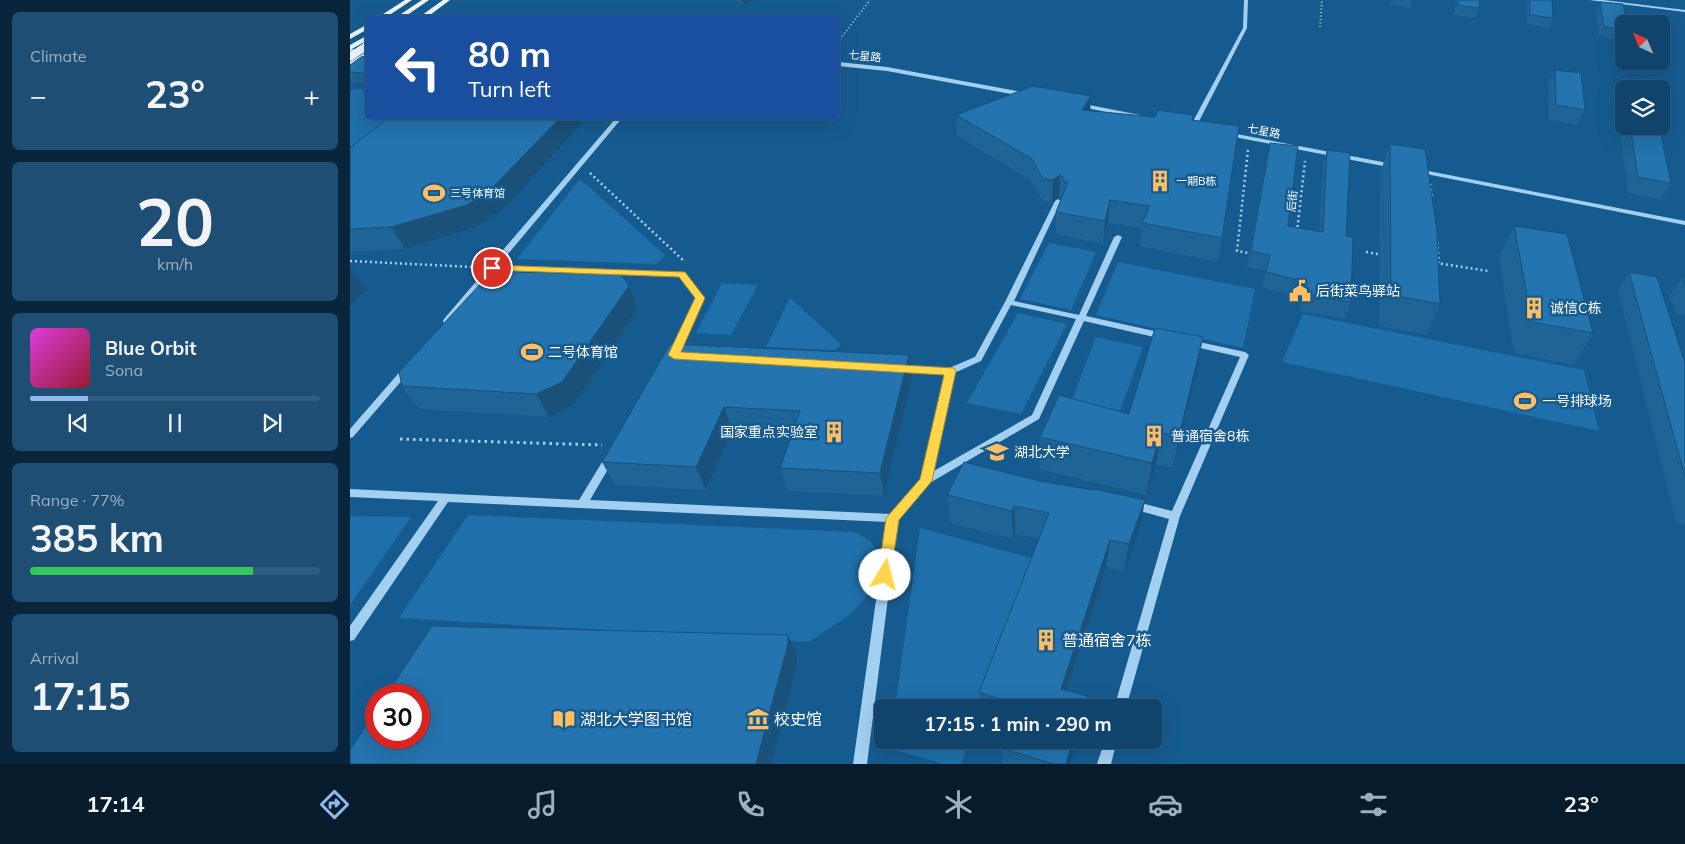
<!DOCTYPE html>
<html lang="en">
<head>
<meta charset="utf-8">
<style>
  :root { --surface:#10446c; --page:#1e4e74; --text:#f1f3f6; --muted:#9cb0c2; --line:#305c7f; --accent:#90b9f0 }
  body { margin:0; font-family:Mulish,"Noto Sans SC",sans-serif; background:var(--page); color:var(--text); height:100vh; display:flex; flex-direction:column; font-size:19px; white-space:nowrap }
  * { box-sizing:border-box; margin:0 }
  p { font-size:16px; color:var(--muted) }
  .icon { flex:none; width:28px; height:28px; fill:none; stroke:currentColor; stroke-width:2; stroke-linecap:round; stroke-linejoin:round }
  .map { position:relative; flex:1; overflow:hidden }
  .drawer { display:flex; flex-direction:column; gap:12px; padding:12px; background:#09253b; width:350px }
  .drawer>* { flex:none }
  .banner { position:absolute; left:15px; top:15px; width:475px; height:105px; border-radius:8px; box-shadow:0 5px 20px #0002,0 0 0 1px var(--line); background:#1a4fa0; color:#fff; overflow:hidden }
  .needle { width:32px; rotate:316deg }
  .controls { position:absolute; left:1265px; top:15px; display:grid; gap:10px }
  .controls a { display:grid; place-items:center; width:55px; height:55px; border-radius:8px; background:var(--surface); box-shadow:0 5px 20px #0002,0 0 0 1px var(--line); font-size:25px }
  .speed { position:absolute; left:15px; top:684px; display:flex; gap:10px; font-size:25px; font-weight:700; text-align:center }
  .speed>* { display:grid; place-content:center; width:65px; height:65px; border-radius:50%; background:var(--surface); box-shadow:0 5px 20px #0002,0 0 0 1px var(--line); line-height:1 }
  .speed .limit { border:8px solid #d22; background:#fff; color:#111 }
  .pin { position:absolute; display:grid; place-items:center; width:42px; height:42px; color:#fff; margin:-21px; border:2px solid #fff; border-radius:50%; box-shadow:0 1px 5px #0007 }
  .me { position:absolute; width:55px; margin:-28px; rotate:8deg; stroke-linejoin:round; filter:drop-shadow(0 0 4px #0008) }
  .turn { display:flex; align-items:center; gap:18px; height:105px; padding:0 20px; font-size:22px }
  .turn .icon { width:65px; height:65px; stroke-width:2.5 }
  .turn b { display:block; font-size:35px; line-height:42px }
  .big { font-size:38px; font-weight:700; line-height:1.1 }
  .drawer .tile { flex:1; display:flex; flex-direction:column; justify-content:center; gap:8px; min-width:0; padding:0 18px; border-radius:8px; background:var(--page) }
  .drawer .dial { align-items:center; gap:0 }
  .dial b { font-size:65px; line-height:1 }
  .song { display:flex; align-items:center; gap:15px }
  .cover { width:60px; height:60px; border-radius:8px; background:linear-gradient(135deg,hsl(300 70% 55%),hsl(350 70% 35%)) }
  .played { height:5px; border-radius:2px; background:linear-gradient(90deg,var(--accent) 20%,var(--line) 20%) }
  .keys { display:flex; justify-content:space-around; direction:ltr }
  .heat { display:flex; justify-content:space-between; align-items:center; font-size:28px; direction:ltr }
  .charge { height:8px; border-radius:4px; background:linear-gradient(90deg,#34c759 77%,var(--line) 0) }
  .trip { position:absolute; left:524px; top:699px; width:288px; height:50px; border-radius:8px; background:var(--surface); box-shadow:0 5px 20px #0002,0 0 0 1px var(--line); font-weight:700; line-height:50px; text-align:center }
  .dock { display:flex; height:80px; justify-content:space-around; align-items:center; background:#061b2b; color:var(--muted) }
  .dock .icon { width:35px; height:35px }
  .dock .selected { color:var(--accent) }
  .dock b { font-size:22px; color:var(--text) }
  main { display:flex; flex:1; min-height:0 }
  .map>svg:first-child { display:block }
  .green { fill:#1e6faa }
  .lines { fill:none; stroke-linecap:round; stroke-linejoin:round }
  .path-far2 { stroke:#a3d0f0; stroke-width:2; stroke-dasharray:1 2.5; stroke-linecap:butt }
  .path-far1 { stroke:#a3d0f0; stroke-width:2.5; stroke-dasharray:2 3; stroke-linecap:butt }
  .path { stroke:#a3d0f0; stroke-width:3; stroke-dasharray:2.5 4; stroke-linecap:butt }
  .minor { fill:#a3d0f0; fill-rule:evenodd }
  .major { fill:#ecf6ff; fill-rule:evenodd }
  .major-bridge { stroke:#ecf6ff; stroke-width:8 }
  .wall { fill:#1f6496 }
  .shaded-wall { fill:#19517a }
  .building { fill:#2474af; stroke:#19517a }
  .route { fill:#ffd54a; stroke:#a68a30 }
  .labels { text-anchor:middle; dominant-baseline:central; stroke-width:5; stroke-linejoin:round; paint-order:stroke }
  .far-street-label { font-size:11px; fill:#fff; stroke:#165b90 }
  .far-poi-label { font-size:11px; fill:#fff; stroke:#165b90; text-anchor:start }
  .poi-label { font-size:14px; fill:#fff; stroke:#165b90; text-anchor:start }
  .near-poi-label { font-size:16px; fill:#fff; stroke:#165b90; text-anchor:start }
</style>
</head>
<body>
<main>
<section class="drawer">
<div class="tile"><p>Climate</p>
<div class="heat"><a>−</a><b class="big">23°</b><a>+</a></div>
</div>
<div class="tile dial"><b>20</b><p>km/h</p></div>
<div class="tile">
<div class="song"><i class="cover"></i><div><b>Blue Orbit</b><p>Sona</p></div></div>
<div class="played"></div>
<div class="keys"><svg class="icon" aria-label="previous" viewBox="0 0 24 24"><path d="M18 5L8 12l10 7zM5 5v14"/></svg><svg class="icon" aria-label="pause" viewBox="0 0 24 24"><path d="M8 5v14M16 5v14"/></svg><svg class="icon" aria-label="next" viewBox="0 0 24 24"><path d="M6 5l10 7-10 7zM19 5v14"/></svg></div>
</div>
<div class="tile"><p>Range · 77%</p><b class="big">385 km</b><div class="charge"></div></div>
<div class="tile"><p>Arrival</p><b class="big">17:15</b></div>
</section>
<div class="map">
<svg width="1335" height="764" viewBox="0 0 1335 764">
  <rect width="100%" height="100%" fill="#165b90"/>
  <!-- green -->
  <g class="green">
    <polygon points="4,89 17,89 18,118 40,118 0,149 0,92"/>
    <polygon points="230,179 315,255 307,264 167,259"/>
    <polygon points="699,243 746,252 721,310 670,299"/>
    <polygon points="768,262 905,289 893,348 746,315"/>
    <polygon points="372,283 408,285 381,335 346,333"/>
    <polygon points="440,298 491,344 485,350 416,347"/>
    <polygon points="668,313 717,324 671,414 617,403"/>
    <polygon points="953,314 1234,370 1249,431 932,362"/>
    <polygon points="746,337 793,347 763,431 715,418"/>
    <polygon points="118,515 505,532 519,540 527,550 519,593 501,614 459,642 49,618"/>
    <polygon points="0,516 61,517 0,605"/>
    <polygon points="570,528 681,558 630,707 545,708"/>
    <polygon points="540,740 619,740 611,764 593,764 539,748"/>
  </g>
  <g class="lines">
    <!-- path-far2 -->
    <g class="path-far2">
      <polyline points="970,27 972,0"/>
      <polyline points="488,42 520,0"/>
    </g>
    <!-- path-far1 -->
    <g class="path-far1">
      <polyline points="898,150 887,251 904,254"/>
      <polyline points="240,173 335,262"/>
      <polyline points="1080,184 1082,198"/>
      <polyline points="947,232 955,161"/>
      <polyline points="1087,242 1089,263"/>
      <polyline points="1016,252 1033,255"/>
      <polyline points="0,261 124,267"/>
      <polyline points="1086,263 1138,271"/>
    </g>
    <!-- path -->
    <polyline class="path" points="50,439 252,445"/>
    <!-- minor -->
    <g class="minor">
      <polygon points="894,0 898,0 897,28 846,127 841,128 840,127 893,28"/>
      <polygon points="1239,0 1253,0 1335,10 1335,12"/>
      <polygon points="0,49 18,50 18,53 0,53"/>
      <polygon points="488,62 537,67 677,93 680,95 677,97 537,71 488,66"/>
      <polygon points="729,103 790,115 793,117 790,119 727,106 726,105"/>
      <polygon points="266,118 272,118 148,266 335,272 354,298 327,357 321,357 320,355 346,298 330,276 144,270 100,323 94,323 93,321 94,319"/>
      <polygon points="876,132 1043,164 1046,166 1043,168 874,135 873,134"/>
      <polygon points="1068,169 1335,221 1335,225 1066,172 1065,171"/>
      <path d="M708,199L711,201L664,301L729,315L764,237L768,235L772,237L736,316L813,333L817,336L813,339L734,321L689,419L578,484L548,519L517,764H503L537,522L98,502L4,640L0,641V626L88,501L0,497V489L229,500L257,454H263L265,457L240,500L541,514L570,480L595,374L550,371L546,368L550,365L599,368L625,357L655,302L705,201ZM661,305L726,319L682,415L582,472L604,373L631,361Z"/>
      <polygon points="840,340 895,352 899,355 830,516 776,708 764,708 819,519 783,509 779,508 778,505 779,502 783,501 822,511 890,357 837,345 836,343"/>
      <polygon points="57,366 60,367 61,369 60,371 3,437 0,438 0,429 54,367"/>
      <polygon points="755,740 767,740 761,764 747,764"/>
    </g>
    <!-- major -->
    <g class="major">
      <polygon points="55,0 62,0 35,18 27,18"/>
      <polygon points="72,0 79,0 53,18 45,18"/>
      <polygon points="93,0 100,0 76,18 68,18"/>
      <polygon points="18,24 18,29 0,39 0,34"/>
      <polygon points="18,35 18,40 0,50 0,45"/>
      <polygon points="18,51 18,57 0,67 0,62"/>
    </g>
    <!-- major-bridge -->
    <polyline class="major-bridge" points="0,57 18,45"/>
  </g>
  <!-- wall -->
  <g class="wall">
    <polygon points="386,0 406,0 393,4"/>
    <polygon points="1040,0 1062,0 1060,8 1039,5"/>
    <polygon points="1106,0 1130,0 1129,8 1125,18 1103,15"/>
    <polygon points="1177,0 1202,0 1203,18 1199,28 1176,24"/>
    <polygon points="1250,2 1274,24 1274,40 1249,36 1246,11"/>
    <polygon points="18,55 18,83 0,82 0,65"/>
    <polygon points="1205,70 1235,110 1227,125 1199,120 1198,84"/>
    <polygon points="1273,80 1301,89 1274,89 1274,126 1309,126 1321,183 1311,200 1278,193 1265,95"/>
    <polygon points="740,111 805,117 843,115 842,120 872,238 868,262 789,246 792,228 758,223 753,244 706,234 706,212 711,199 709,197 702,203 693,202 680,180 607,136 606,115"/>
    <polygon points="38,118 237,118 155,208 129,226 55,249 0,252 0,148"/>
    <polygon points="920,143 938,226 969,231 973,165 977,150 996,236 1001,302 995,319 949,311 951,298 912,288 916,271 897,267 917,157"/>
    <polygon points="1040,144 1090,304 1076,335 1029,326 1030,173"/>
    <polygon points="1164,226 1243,333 1223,365 1164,353 1149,257"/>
    <polygon points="1279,272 1335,363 1335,525 1326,523 1268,290"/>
    <polygon points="1332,278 1335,278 1335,315 1326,314 1320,295"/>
    <polygon points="279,286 288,309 224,405 199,417 69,409 52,386"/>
    <polygon points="320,344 559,355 562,378 534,496 437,491 430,468 442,433 382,430 356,490 265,485 252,462"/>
    <polygon points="847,369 823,468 806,464 796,495 689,469 690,437 779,414"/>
    <polygon points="614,462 790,528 774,572 756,567 716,690 735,708 630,708 629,692 689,539 665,534 663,539 600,523 597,495"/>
    <polygon points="728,740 720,764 652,764 651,748"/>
  </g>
  <!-- shaded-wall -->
  <g class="shaded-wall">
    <polygon points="392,0 406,0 393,4"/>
    <polygon points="741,96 740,116 732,110"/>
    <polygon points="210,118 237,118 155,208 129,226 55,249 41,227"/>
    <polygon points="710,175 709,197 702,203 703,180"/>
    <polygon points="760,200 758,223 753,244 755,221"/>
    <polygon points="1,268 17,290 0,306 0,269"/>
    <polygon points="279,286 288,309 224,405 199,417 186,394"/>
    <polygon points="853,337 847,369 823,468 829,436"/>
    <polygon points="559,355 562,378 534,496 530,473"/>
    <polygon points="374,407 382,430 356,490 346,467"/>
    <polygon points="811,433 806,464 796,495 802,463"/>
    <polygon points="795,500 790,528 774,572 779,544"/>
    <polygon points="664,506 665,534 663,539 662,511"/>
    <polygon points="760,540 756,567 711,708 711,689"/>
    <polygon points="438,635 447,656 447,665 421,764 406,764"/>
    <polygon points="723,740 728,740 720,764 716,764"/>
  </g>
  <!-- building -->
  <g class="building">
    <polygon points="1108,0 1130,0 1129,8 1107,5"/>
    <polygon points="1180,0 1202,0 1203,18 1180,15"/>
    <polygon points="1250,2 1273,4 1277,24 1274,24 1274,30 1254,27"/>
    <polygon points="18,55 18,72 16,73 0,72 0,65 11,57"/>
    <polygon points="1205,70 1231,73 1235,110 1206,105"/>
    <polygon points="1273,80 1300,84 1301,89 1274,89"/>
    <polygon points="683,86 741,96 732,110 805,117 808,110 843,115 842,120 889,126 872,238 792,223 800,206 760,200 755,221 706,212 718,182 713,181 714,178 710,175 703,180 693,179 681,158 606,115"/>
    <polygon points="38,118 210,118 144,186 117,205 41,227 0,229 0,148"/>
    <polygon points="1280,126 1309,126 1321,183 1288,177"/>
    <polygon points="920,143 948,146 938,226 973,232 977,150 1000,153 996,236 1003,237 1001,302 954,294 956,282 916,272 920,255 901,251"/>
    <polygon points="1040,144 1075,149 1087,231 1090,304 1041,295"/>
    <polygon points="1164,226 1217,234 1243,333 1182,322"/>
    <polygon points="154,272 271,274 279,286 212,382 186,394 52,386 49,372 133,281"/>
    <polygon points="1279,272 1307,277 1335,363 1335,477"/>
    <polygon points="1332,278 1335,278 1335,285"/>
    <polygon points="805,328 853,337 829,436 811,433 802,463 690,437 709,395 779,414"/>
    <polygon points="320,344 559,355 530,473 430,468 450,411 374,407 346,467 252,462"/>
    <polygon points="614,462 690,481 743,490 744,489 795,500 779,544 760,540 711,689 737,696 733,708 665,708 666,705 629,692 699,513 664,506 662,511 597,495"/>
    <polygon points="82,626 438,635 438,644 406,764 0,764 0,750 26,710 26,738 69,738 69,695 36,695"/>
    <polygon points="654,740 723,740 716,764 704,764 651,748"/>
  </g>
  <!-- route -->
  <polygon class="route" points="142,265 335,272 355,298 331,352 604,368 606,371 582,481 549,520 540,579 535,581 530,579 528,575 536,518 570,479 594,375 324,359 318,355 345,298 329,277 138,270 137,268"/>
  <!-- icons -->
  <defs>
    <g id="building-bare" transform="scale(1.725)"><path d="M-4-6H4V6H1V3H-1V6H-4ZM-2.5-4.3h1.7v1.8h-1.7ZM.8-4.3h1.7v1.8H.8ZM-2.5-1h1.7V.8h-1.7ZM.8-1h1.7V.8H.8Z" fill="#ffbe62" stroke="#165b90" stroke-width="2.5" paint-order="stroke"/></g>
    <g id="stadium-bare" transform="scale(1.725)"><path d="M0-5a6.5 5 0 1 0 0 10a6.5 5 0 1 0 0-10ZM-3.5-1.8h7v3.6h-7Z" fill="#ffbe62" stroke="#165b90" stroke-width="2.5" paint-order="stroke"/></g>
    <g id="civic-bare" transform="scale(1.725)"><path d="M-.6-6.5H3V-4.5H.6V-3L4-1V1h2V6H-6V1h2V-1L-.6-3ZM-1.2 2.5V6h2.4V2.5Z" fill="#ffbe62" stroke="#165b90" stroke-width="2.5" paint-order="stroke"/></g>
    <g id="university-bare" transform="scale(1.725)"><path d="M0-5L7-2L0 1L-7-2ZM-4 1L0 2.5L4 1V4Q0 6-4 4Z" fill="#ffbe62" stroke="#165b90" stroke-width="2.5" paint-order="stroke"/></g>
    <g id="library-bare" transform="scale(1.725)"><path d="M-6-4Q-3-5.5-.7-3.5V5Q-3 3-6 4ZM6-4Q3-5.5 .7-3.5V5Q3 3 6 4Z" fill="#ffbe62" stroke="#165b90" stroke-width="2.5" paint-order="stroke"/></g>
    <g id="museum-bare" transform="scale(1.725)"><path d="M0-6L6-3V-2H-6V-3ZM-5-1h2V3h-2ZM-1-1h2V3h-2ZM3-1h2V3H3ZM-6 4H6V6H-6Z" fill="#ffbe62" stroke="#165b90" stroke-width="2.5" paint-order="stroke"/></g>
  </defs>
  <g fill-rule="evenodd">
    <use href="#building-bare" x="810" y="181"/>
    <use href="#stadium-bare" x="84" y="193"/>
    <use href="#civic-bare" x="950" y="291"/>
    <use href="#building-bare" x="1184" y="308"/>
    <use href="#stadium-bare" x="182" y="352"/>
    <use href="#stadium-bare" x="1175" y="401"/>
    <use href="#building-bare" x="484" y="432"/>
    <use href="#building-bare" x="804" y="436"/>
    <use href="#university-bare" x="647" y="452"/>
    <use href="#building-bare" x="696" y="640"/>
    <use href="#library-bare" x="214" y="719"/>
    <use href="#museum-bare" x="408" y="719"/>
  </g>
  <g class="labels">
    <!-- far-street labels -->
    <g class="far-street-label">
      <text transform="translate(515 56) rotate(6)">七星路</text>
      <text transform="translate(914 131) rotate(11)">七星路</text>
      <text transform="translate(942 201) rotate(-84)">后街</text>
    </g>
    <!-- far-poi labels -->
    <g class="far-poi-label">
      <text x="826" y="181">一期B栋</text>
      <text x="100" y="193">三号体育馆</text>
    </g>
    <!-- poi labels -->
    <g class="poi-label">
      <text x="966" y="291">后街菜鸟驿站</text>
      <text x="1200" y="308">诚信C栋</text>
      <text x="198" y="352">二号体育馆</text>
      <text x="1192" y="401">一号排球场</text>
      <text x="468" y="432" text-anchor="end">国家重点实验室</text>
      <text x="821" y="436">普通宿舍8栋</text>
      <text x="664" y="452">湖北大学</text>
    </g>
    <!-- near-poi labels -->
    <g class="near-poi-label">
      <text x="712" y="640">普通宿舍7栋</text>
      <text x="230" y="719">湖北大学图书馆</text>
      <text x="424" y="719">校史馆</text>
    </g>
  </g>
</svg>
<div class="controls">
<a><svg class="needle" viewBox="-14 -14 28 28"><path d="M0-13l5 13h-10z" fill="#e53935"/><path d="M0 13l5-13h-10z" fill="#9cb0c2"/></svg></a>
<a><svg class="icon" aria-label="layers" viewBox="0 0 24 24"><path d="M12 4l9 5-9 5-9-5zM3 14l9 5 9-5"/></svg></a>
</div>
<div class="speed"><div class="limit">30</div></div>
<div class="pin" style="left:142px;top:268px;background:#d93025"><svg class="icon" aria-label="arrive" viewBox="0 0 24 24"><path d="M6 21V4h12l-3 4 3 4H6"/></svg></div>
<svg class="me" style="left:535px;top:575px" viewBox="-20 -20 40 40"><circle r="19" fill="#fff"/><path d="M0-13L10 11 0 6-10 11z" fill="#ffd54a"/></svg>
<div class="trip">17:15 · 1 min · 290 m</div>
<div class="banner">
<div class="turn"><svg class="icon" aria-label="left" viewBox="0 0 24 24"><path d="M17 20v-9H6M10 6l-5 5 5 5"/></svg><div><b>80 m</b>Turn left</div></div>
</div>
</div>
</main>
<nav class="dock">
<b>17:14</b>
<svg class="icon selected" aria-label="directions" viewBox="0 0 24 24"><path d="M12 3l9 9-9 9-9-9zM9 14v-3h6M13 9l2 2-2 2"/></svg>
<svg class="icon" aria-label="music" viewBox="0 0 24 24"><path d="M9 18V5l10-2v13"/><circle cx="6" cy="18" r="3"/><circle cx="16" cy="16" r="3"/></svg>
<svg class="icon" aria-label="phone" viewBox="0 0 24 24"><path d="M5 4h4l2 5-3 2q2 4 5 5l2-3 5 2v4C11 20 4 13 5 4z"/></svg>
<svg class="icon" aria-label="climate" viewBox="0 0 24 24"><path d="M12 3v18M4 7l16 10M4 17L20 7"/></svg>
<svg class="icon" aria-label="car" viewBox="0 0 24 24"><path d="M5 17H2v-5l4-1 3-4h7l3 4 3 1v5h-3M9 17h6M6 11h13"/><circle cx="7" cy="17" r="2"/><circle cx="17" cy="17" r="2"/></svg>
<svg class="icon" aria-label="filters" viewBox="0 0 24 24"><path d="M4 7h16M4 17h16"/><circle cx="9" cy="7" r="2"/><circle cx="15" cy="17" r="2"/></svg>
<b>23°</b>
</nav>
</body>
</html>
